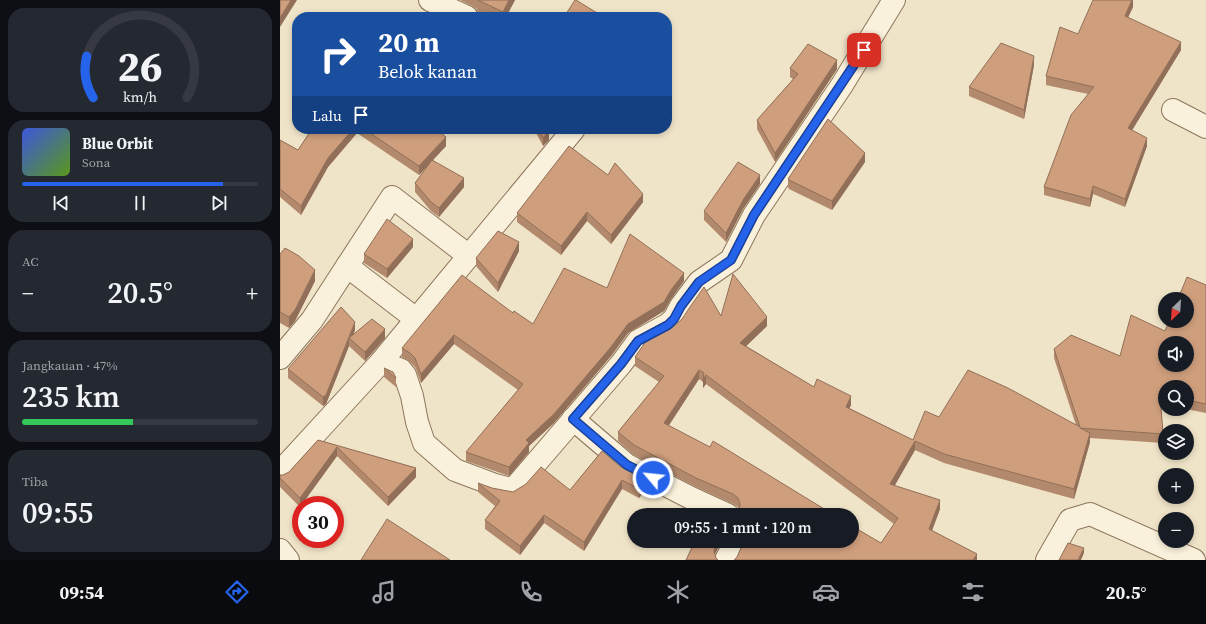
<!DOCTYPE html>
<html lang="id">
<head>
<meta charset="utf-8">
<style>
  :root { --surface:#171b24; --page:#242831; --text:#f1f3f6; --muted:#9ea1a6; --line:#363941; --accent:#2563eb }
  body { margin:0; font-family:"Source Serif 4",serif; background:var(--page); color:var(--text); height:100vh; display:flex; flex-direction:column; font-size:15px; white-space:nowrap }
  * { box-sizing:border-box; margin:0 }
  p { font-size:13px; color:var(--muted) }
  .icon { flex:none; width:22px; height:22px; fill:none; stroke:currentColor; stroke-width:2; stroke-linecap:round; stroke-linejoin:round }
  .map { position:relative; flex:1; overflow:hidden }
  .side { display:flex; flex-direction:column; gap:8px; padding:8px; background:#0d0f14; width:280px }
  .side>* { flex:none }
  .hud { position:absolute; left:12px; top:12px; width:380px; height:122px; border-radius:16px; box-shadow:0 2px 6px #0003; background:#1a4fa0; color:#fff; overflow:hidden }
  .needle { width:26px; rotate:205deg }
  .controls { position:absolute; left:878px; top:292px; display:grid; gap:8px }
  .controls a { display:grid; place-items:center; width:36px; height:36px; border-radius:50%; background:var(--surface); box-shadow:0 2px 6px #0003; font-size:20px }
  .speed { position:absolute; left:12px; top:496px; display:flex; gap:8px; font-size:20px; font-weight:700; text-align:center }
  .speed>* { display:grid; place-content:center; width:52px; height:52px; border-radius:50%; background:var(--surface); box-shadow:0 2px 6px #0003; line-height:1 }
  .speed .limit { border:6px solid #d22; background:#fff; color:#111 }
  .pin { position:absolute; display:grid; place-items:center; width:34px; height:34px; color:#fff; margin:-17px; border-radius:8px; box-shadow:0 2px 6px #0006 }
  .me { position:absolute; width:44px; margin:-22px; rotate:298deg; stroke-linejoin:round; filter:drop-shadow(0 0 3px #0008) }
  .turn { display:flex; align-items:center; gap:14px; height:84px; padding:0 20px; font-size:18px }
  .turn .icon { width:52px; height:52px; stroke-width:2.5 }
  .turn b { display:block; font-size:28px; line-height:34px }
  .then { display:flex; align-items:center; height:38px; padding:0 20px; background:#0003; gap:8px; font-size:15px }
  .big { font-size:30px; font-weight:600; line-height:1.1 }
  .side .card { flex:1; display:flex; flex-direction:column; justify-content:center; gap:6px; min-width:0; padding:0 14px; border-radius:16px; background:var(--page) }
  .side .dial { align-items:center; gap:0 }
  .dial svg { height:104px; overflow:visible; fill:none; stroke:var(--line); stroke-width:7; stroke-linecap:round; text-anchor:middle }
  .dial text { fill:var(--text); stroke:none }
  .song { display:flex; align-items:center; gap:12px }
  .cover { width:48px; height:48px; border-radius:6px; background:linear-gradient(135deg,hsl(230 70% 55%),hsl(90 70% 35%)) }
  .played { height:4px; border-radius:2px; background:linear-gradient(90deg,var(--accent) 85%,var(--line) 85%) }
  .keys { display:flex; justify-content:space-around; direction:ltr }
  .heat { display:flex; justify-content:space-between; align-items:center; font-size:22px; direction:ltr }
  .charge { height:6px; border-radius:3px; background:linear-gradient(90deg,#34c759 47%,var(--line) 0) }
  .trip { position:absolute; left:347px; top:508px; width:232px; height:40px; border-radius:20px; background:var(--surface); box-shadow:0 2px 6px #0003; font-weight:600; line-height:40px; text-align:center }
  .tabs { display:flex; height:64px; justify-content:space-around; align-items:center; background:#090b0e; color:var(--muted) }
  .tabs .icon { width:28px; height:28px }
  .tabs .on { color:var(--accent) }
  .tabs b { font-size:18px; color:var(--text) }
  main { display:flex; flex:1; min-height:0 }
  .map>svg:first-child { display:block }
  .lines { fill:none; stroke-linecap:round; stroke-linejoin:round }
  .minor-casing { stroke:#8d765c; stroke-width:24 }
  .minor { stroke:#faf1dc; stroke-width:22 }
  .wall { fill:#b2896c }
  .shaded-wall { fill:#916f58 }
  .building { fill:#cf9f7d; stroke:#916f58; fill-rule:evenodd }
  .route-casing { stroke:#184099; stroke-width:10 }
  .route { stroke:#2563eb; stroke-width:7 }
</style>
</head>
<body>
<main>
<section class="side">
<div class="card dial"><svg viewBox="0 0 100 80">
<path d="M14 69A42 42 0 1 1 86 69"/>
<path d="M14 69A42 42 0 0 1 9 37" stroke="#2563eb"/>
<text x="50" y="56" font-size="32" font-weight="700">26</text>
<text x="50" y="72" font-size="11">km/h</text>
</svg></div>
<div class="card">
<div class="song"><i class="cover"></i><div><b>Blue Orbit</b><p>Sona</p></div></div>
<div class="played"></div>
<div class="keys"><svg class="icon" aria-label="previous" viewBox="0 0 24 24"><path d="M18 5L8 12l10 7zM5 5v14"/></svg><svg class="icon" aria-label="pause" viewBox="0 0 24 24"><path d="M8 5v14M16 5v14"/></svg><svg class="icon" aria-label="next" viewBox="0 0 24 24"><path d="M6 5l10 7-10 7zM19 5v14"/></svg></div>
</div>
<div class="card"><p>AC</p>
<div class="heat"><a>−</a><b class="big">20.5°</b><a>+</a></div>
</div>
<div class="card"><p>Jangkauan · 47%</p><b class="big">235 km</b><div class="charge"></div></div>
<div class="card"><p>Tiba</p><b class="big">09:55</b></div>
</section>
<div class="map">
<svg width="926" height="560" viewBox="0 0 926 560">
  <rect width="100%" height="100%" fill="#f0e4c8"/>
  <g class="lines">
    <!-- minor casing -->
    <g class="minor-casing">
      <g id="minor">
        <polyline points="150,0 187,17"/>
        <polyline points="893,110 926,127"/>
        <polyline points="67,266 136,319"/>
        <polyline points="0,358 32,320 112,197 189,256"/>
        <polyline points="101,362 121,370 125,375 132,396 137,422 144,443 175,470 215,485 231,489 237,485 341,364 358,341 387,325 394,319 401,306 419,282 451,260 474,215 562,85 614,0"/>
        <polyline points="293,419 347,465 411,498 448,515"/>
        <polyline points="0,472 101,362 294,129"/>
        <polyline points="0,550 8,560"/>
        <polyline points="446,560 454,545 455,541"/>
        <polyline points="767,560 790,520 810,514 914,560"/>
      </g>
    </g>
    <!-- minor -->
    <use href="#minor" class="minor"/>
  </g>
  <!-- wall -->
  <g class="wall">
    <polygon points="180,0 235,0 226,17 208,17 198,13 197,9 192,6"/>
    <polygon points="853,0 853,7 848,17 901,50 852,130 867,146 845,207 813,194 810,207 764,195 764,187 808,94 766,85 766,76 798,34"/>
    <polygon points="754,65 744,119 689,96 689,87"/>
    <polygon points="510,68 557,69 495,162 477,129 477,120 513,79 510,77"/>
    <polygon points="32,129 132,129 166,146 153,160 184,187 159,217 151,211 135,192 135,183 148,166 139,175 77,133 48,167 21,215 0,197 0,140 18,150"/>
    <polygon points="254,129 270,129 269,131 269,140 263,146"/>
    <polygon points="585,162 552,210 509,189 508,187 508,179"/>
    <polygon points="480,184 463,209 446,242 424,220 424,211"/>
    <polygon points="363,202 331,244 307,221 281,255 237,222 237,213"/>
    <polygon points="133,247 107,278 84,263 84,254"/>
    <polygon points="239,251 218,292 196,266 196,258"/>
    <polygon points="0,254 35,281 15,321 9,328 0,323"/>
    <polygon points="404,281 391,299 384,311 348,333 331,356 274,423 249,446 249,452 229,476 186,461 186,452 238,390 174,344 141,383 135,367 130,362 122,357 122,348 233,313 253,324 327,288"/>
    <polygon points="926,285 926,413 906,409 907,409 907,387 885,387 885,404 881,404 883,434 883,443 810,438 810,442 794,499 664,463 635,450 614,486 660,509 652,531 697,560 601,543 614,524 426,384 423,388 423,382 419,379 388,426 554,515 459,511 458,507 453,504 416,487 354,455 338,441 338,432 379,382 355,366 355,357 441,316 487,326 466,346 534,387 571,405 569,408 633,440 659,417 796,425 774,358 774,349 840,356 885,331"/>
    <polygon points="75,330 74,333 105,338 85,361 69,346 46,404 43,406 8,378 8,369"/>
    <polygon points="104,368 116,378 116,387 104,377"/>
    <polygon points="38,440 136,468 136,477 108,506 57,456 20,507 0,487 0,475 3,475 9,472"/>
    <polygon points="322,451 366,489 359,498 342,489 304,551 264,523 240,555 205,529 205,520 215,506 198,492 198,483 212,488 233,492 290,490"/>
  </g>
  <!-- shaded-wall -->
  <g class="shaded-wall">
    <polygon points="11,0 17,0 0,27 0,18"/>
    <polygon points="229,0 235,0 226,17 223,17 223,12"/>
    <polygon points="852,0 853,0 853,7 845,24 845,16"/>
    <polygon points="901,42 901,50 848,137 848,128"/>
    <polygon points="754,56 754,65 744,119 744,110"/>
    <polygon points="557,60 557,69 495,162 495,153"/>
    <polygon points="73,129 77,129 77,133 48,167 21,215 21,206 48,158"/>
    <polygon points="265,129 270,129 267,133 269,131 269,140 263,146 263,138"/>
    <polygon points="166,137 166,146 139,175 139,166"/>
    <polygon points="867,138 867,146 845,207 845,199"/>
    <polygon points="585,153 585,162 552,210 552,201"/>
    <polygon points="480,175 480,184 463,209 446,242 446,233 463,200"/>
    <polygon points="184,178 184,187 159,217 159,208"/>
    <polygon points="813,186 813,194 810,207 810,199"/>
    <polygon points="363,194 363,202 331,244 331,235"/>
    <polygon points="307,212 307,221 281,255 281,246"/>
    <polygon points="133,239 133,247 107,278 107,269"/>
    <polygon points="239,242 239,251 218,292 218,283"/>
    <polygon points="35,270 35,281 15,321 9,328 9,317"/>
    <polygon points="404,273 404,281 391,299 384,311 348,333 331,356 274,423 249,446 249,452 229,476 229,467 246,440 348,324 391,290"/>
    <polygon points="487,317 487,326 460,352 460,343"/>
    <polygon points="75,322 75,330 71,340 69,338 69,346 46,404 43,406 43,397"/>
    <polygon points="105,329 105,338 85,361 85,352"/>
    <polygon points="174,335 174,344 141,383 141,374"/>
    <polygon points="419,370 419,379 384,433 384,423"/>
    <polygon points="426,375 426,384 423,388 423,379"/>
    <polygon points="571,396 571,405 566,416 566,407"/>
    <polygon points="810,433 810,442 794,499 794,489"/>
    <polygon points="635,441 635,450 610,494 610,484"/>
    <polygon points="57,447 57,456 20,507 20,498"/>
    <polygon points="136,468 136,477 108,506 108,497"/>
    <polygon points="342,480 342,489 304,551 304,542"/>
    <polygon points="366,480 366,489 359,498 359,489"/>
    <polygon points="660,500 660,509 649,538 649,529"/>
    <polygon points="264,515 264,523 240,555 240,546"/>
    <polygon points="437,541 442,541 435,554 434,560 434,551 435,545"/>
    <polygon points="804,548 804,553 801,560 798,560"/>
    <polygon points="697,554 697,560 693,560"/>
  </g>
  <!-- building -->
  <g class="building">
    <polygon points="0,0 11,0 0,18"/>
    <polygon points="198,0 229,0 223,12"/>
    <polygon points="295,0 296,0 322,16 321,17 284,17"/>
    <polygon points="813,0 852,0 845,16 901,42 848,128 867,138 845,199 813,186 810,199 764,187 791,115 814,87 766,76 780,27 798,34"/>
    <polygon points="721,43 754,56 744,110 689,87"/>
    <polygon points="528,44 557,60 495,153 477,120 518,74 510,68"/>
    <polygon points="548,119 585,153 552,201 509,180 508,179"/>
    <polygon points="32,129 73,129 48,158 21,206 0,189 0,140 18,150"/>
    <polygon points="84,129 132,129 135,131 137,129 156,129 166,137 139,166"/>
    <polygon points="259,129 266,129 269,131 263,138"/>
    <polygon points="289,146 328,175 335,163 363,194 331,235 307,212 281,246 237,213"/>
    <polygon points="152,160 184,178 159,208 151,202 135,183"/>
    <polygon points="458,162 480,175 463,200 446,233 424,211"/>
    <polygon points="107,219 133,239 107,269 84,254"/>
    <polygon points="218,231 239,242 218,283 196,258"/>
    <polygon points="350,234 404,273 391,290 384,302 348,324 331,347 274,414 246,440 249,443 229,467 186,452 243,384 174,335 141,374 135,358 130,353 122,348 182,275 233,313 234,311 253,324 284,268 327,288"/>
    <polygon points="5,248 19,256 35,270 15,310 9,317 0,312 0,254"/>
    <path d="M453,274L487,317L460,343L534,387L537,379L571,396L566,407L633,440L645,411L659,417L688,370L728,388L800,427L774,349L791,335L840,356L851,315L885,331L889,321H907V299H898L907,277L926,285V404L907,400V387H885V395L880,394L883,434L800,428L810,433L794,489L664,454L635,441L610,484L660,500L649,529L697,554L693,560H454L457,557L464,541H572V526L601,543L618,518L426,375L423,379L424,373L419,370L384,423L430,447L433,441L554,515H456L459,511L460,504L458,498L453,494L416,478L354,445L338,432L384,376L355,357L366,341L393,327L402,319L412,304L424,287L441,316ZM885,343H907V365H885Z"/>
    <polygon points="61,307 75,322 46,395 43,397 8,369"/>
    <polygon points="92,319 105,329 85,352 69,338"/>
    <polygon points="104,368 113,372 116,378"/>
    <polygon points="38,440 136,468 108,497 57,447 20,498 0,478 0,475 3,475 9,472"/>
    <polygon points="322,451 341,467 366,480 359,489 342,480 304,542 264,515 240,546 205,520 220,501 198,483 212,488 233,492 246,484 261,467 290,490"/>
    <polygon points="430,511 438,515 428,515"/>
    <polygon points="107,519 170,560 81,560"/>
    <polygon points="415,541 437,541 435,545 434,551 436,558 438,560 406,560"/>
    <polygon points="788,543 804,548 798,560 779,560"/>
  </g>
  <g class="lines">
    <!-- route casing -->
    <g class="route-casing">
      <polyline id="route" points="373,478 347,465 293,419 341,364 358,341 388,325 394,319 401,306 419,282 451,260 474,215 584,50"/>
    </g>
    <!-- route -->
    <use href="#route" class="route"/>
  </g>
</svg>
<div class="controls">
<a><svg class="needle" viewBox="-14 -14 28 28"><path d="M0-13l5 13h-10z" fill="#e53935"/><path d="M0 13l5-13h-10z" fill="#9ea1a6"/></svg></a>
<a><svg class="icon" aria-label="sound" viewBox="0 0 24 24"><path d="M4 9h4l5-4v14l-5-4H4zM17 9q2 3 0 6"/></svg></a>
<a><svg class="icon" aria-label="search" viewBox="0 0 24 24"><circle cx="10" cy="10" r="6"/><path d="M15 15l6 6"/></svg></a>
<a><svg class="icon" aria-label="layers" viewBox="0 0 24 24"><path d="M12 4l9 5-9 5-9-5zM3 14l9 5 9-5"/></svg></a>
<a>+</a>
<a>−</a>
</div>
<div class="speed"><div class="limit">30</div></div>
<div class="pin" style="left:584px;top:50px;background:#d93025"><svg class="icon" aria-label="arrive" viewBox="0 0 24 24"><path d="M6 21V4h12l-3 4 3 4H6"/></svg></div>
<svg class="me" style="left:373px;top:478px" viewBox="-20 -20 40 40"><circle r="17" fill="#2563eb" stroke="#fff" stroke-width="3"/><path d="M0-11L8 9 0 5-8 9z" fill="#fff"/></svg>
<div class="trip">09:55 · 1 mnt · 120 m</div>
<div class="hud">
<div class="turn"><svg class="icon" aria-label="right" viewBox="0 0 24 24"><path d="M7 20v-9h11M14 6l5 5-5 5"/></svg><div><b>20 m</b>Belok kanan</div></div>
<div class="then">Lalu<svg class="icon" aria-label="arrive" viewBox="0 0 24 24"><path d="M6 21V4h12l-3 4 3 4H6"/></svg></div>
</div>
</div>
</main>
<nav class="tabs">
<b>09:54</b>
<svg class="icon on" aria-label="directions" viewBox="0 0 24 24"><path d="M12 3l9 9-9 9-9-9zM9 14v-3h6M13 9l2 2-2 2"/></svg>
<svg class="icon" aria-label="music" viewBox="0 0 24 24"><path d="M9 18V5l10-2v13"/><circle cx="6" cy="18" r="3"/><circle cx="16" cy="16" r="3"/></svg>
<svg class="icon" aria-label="phone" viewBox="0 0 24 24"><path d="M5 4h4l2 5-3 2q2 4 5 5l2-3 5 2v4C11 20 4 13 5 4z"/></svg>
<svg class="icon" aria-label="climate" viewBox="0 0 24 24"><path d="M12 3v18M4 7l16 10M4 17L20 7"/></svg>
<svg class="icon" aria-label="car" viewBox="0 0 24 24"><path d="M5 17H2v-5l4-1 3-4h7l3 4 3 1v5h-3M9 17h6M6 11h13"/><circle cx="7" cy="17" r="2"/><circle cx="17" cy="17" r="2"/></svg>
<svg class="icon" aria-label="filters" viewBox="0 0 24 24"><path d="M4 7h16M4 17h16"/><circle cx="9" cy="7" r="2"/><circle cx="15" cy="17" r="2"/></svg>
<b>20.5°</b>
</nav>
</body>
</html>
